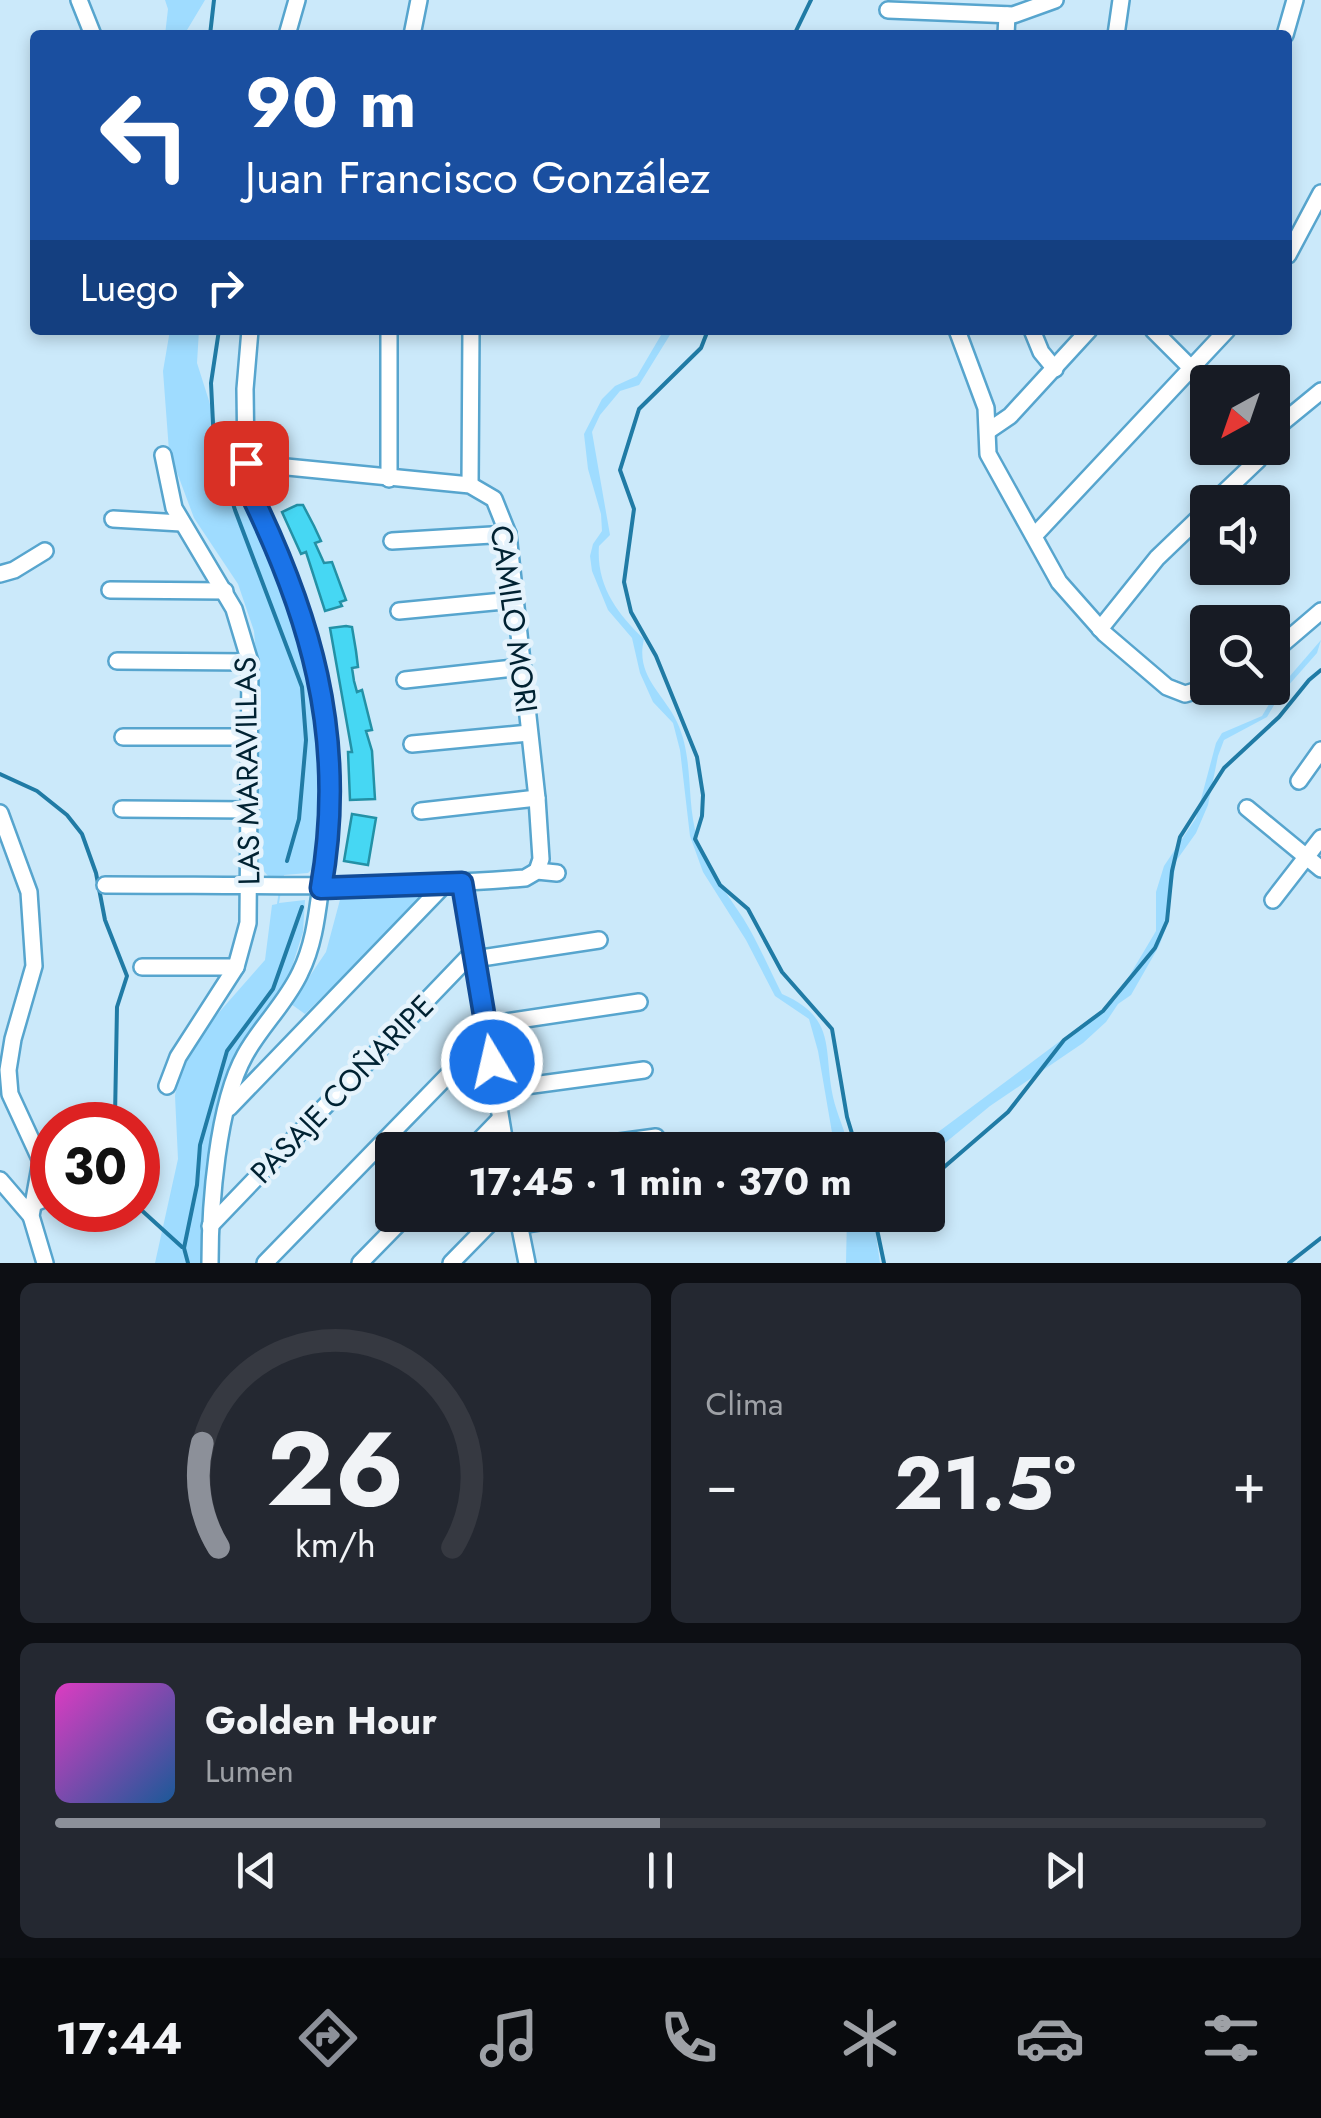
<!DOCTYPE html>
<html lang="es">
<head>
<meta charset="utf-8">
<style>
  :root { --surface:#171b24; --page:#242831; --text:#f1f3f6; --muted:#9ea1a6; --line:#363941; --accent:#8c9099 }
  body { margin:0; font-family:Jost,sans-serif; background:var(--page); color:var(--text); height:100vh; display:flex; flex-direction:column; font-size:38px; white-space:nowrap }
  * { box-sizing:border-box; margin:0 }
  p { font-size:32px; color:var(--muted) }
  .icon { flex:none; width:55px; height:55px; fill:none; stroke:currentColor; stroke-width:2; stroke-linecap:round; stroke-linejoin:round }
  .map { position:relative; height:1263px; overflow:hidden }
  .side { display:flex; flex-direction:column; gap:20px; padding:20px; background:#0d0f14; flex:1 }
  .side>* { flex:none }
  .top-card { position:absolute; left:30px; top:30px; width:1262px; height:305px; border-radius:10px; box-shadow:0 5px 15px #0003; background:#1a4fa0; color:#fff; overflow:hidden }
  .needle { width:65px; rotate:220deg }
  .buttons { position:absolute; left:1190px; top:365px; display:grid; gap:20px }
  .buttons a { display:grid; place-items:center; width:100px; height:100px; border-radius:10px; background:var(--surface); box-shadow:0 5px 15px #0003; font-size:50px }
  .speed { position:absolute; left:30px; top:1102px; display:flex; gap:20px; font-size:50px; font-weight:700; text-align:center }
  .speed>* { display:grid; place-content:center; width:130px; height:130px; border-radius:50%; background:var(--surface); box-shadow:0 5px 15px #0003; line-height:1 }
  .speed .limit { border:15px solid #d22; background:#fff; color:#111 }
  .pin { position:absolute; display:grid; place-items:center; width:85px; height:85px; color:#fff; margin:-42px; border-radius:20px; box-shadow:0 5px 15px #0006 }
  .me { position:absolute; width:110px; margin:-55px; rotate:351deg; stroke-linejoin:round; filter:drop-shadow(0 0 8px #0008) }
  .turn { display:flex; align-items:center; gap:35px; height:210px; padding:0 50px; font-size:45px }
  .turn .icon { width:130px; height:130px; stroke-width:2.5 }
  .turn b { display:block; font-size:70px; line-height:85px }
  .then { display:flex; align-items:center; height:95px; padding:0 50px; background:#0003; gap:20px; font-size:38px }
  .big { font-size:75px; font-weight:700; line-height:1.1 }
  .side .tile { flex:1; display:flex; flex-direction:column; justify-content:center; gap:15px; min-width:0; padding:0 35px; border-radius:15px; background:var(--page) }
  .side .dial { align-items:center; gap:0 }
  .dial svg { height:260px; overflow:visible; fill:none; stroke:var(--line); stroke-width:7; stroke-linecap:round; text-anchor:middle }
  .dial text { fill:var(--text); stroke:none }
  .song { display:flex; align-items:center; gap:30px }
  .cover { width:120px; height:120px; border-radius:15px; background:linear-gradient(135deg,hsl(310 70% 55%),hsl(210 70% 35%)) }
  .played { height:10px; border-radius:5px; background:linear-gradient(90deg,var(--accent) 50%,var(--line) 50%) }
  .keys { display:flex; justify-content:space-around; direction:ltr }
  .heat { display:flex; justify-content:space-between; align-items:center; font-size:55px; direction:ltr }
  .side .tiles { flex:1; display:grid; gap:20px; grid-template-columns:1fr 1fr }
  .tile:last-child { grid-column:span 2 }
  .trip { position:absolute; left:375px; top:1132px; width:570px; height:100px; border-radius:10px; background:var(--surface); box-shadow:0 5px 15px #0003; font-weight:700; line-height:100px; text-align:center }
  .tabs { display:flex; height:160px; justify-content:space-around; align-items:center; background:#090b0e; color:var(--muted) }
  .tabs .icon { width:70px; height:70px }
  .tabs .active { color:var(--accent) }
  .tabs b { font-size:45px; color:var(--text) }
  .map>svg:first-child { display:block }
  .green { fill:#9fdcff }
  .lines { fill:none; stroke-linecap:round; stroke-linejoin:round }
  .stream { stroke:#207ba5; stroke-width:4 }
  .building { fill:#46d7f3; stroke:#2391a6; stroke-width:2.5 }
  .minor-casing { stroke:#57a5ce; stroke-width:20 }
  .minor { stroke:#fff; stroke-width:15 }
  .route-casing { stroke:#114b97; stroke-width:25 }
  .route { stroke:#1a73e8; stroke-width:18 }
  .labels { text-anchor:middle; dominant-baseline:central; stroke-width:9; stroke-linejoin:round; paint-order:stroke }
  .street-label { font-size:30px; fill:#002232; stroke:#e5f3fc }
</style>
</head>
<body>
<div class="map">
<svg width="1321" height="1263" viewBox="0 0 1321 1263">
  <rect width="100%" height="100%" fill="#cbe9fa"/>
  <!-- green -->
  <g class="green">
    <polygon points="165,0 205,0 184,35 165,35 168,9"/>
    <polygon points="170,330 199,330 197,363 223,445 299,628 322,777 317,864 308,873 284,875 279,903 305,900 303,932 290,973 245,1041 218,1121 206,1263 155,1263 178,1159 175,1096 179,1066 207,1026 265,960 272,905 277,904 281,876 268,876 258,864 260,702 254,631 238,584 194,518 169,451 163,371"/>
    <path d="M664,330H673L639,385L620,391L600,415L592,432L610,535L599,546C596,585 617,614 644,639C635,676 663,693 677,722C694,758 686,800 697,837C707,868 725,891 743,918C758,942 769,969 782,994C837,1018 823,1048 833,1097C837,1115 846,1132 849,1150H835L818,1051L809,1019L775,996L746,940L703,872L690,836L680,750L673,723L653,702L640,673L632,638L608,610L592,571L590,556L593,544L602,531L601,514L588,469L584,434L602,399L615,386L637,376Z"/>
    <polygon points="1321,640 1317,653 1280,695 1267,717 1224,740 1218,756 1208,805 1196,833 1176,861 1166,928 1159,946 1131,995 1118,1004 1106,1022 1083,1043 990,1106 928,1157 928,1150 914,1150 1115,1000 1156,931 1156,892 1164,866 1196,818 1216,743 1222,733 1262,716 1277,691"/>
    <polygon points="427,893 305,1014 291,1004 326,952 341,896"/>
    <polygon points="847,1215 873,1215 880,1263 846,1263"/>
  </g>
  <g class="lines">
    <!-- stream -->
    <g class="stream">
      <polyline points="210,35 214,0"/>
      <polyline points="794,35 811,0"/>
      <polyline points="219,330 211,383 214,443 235,510 302,687 306,740 299,819 287,861"/>
      <polyline points="708,330 701,348 639,409 620,470 634,509 624,582 631,612 656,656 697,757 703,795 702,816 695,839 720,885 748,909 782,972 832,1029 847,1117 857,1150"/>
      <polyline points="0,774 37,791 67,815 82,834 96,873 105,920 127,976 117,1007 115,1117"/>
      <polyline points="928,1176 943,1168 1008,1112 1064,1040 1103,1011 1155,948 1167,921 1172,871 1180,837 1224,768 1279,717 1309,680 1321,670"/>
      <polyline points="138,1207 182,1247"/>
      <polyline points="874,1215 884,1263"/>
      <polyline points="188,1263 184,1248 197,1185 200,1145 227,1051 273,989 302,907"/>
      <polyline points="1289,1263 1321,1238"/>
    </g>
  </g>
  <!-- building -->
  <g class="building">
    <polygon points="297,505 303,505 314,526 321,541 315,543 324,563 332,562 346,600 340,602 342,606 325,611 306,552 301,554 282,512"/>
    <polygon points="346,626 352,627 356,651 358,667 352,668 354,681 357,692 362,690 372,730 366,731 372,751 375,799 350,800 348,752 352,752 330,628"/>
    <polygon points="352,814 376,818 368,865 344,861"/>
  </g>
  <g class="lines">
    <!-- minor casing -->
    <g class="minor-casing">
      <g id="minor">
        <polyline points="79,0 93,35"/>
        <polyline points="888,10 1013,15 1055,0"/>
        <polyline points="287,35 297,0"/>
        <polyline points="412,35 419,0"/>
        <polyline points="1006,35 1007,15"/>
        <polyline points="1116,35 1121,0"/>
        <polyline points="1285,35 1295,0"/>
        <polyline points="1288,255 1321,193"/>
        <polyline points="957,330 986,408 988,454 1059,582 1105,634 1167,687 1185,694 1208,687"/>
        <polyline points="1032,330 1041,352 1055,369"/>
        <polyline points="1153,330 1191,368 1214,382"/>
        <polyline points="1272,418 1282,423 1272,438"/>
        <polyline points="1282,423 1321,391"/>
        <polyline points="988,431 1010,416 1089,330"/>
        <polyline points="163,455 174,508 234,609 250,662 248,923 236,967 178,1057 167,1086"/>
        <polyline points="246,463 470,485 494,499 508,534 537,798 541,859 537,871"/>
        <polyline points="389,479 389,330"/>
        <polyline points="470,485 471,330"/>
        <polyline points="1214,502 1258,460 1266,448"/>
        <polyline points="113,519 181,523"/>
        <polyline points="1034,536 1227,330"/>
        <polyline points="392,541 508,534"/>
        <polyline points="0,574 14,570 45,551"/>
        <polyline points="110,590 225,591"/>
        <polyline points="399,611 514,600"/>
        <polyline points="1100,629 1157,558 1208,509"/>
        <polyline points="1272,653 1321,611"/>
        <polyline points="117,661 250,662"/>
        <polyline points="405,680 522,667"/>
        <polyline points="123,737 250,737"/>
        <polyline points="412,744 529,733"/>
        <polyline points="1299,781 1321,750"/>
        <polyline points="1247,808 1321,869"/>
        <polyline points="122,809 250,810"/>
        <polyline points="421,811 537,798"/>
        <polyline points="0,813 29,892 34,966 13,1039 8,1070 10,1094 41,1161 31,1216 45,1263"/>
        <polyline points="462,883 506,1150"/>
        <path d="M105,885C245,885 385,889 525,878L537,871L557,873"/>
        <polyline points="1273,900 1321,838"/>
        <polyline points="475,959 599,940"/>
        <polyline points="142,967 236,967"/>
        <polyline points="486,1025 639,1002"/>
        <polyline points="496,1090 644,1070"/>
        <polyline points="229,1108 445,884"/>
        <polyline points="111,1125 111,1118"/>
        <polyline points="470,1150 500,1119"/>
        <polyline points="560,1150 656,1137"/>
        <polyline points="0,1180 31,1216"/>
        <polyline points="32,1204 52,1196"/>
        <polyline points="518,1218 527,1263"/>
        <polyline points="519,1225 586,1215"/>
        <polyline points="210,1226 474,951"/>
        <path d="M210,1263C210,1206 217,1105 245,1055C261,1026 286,1003 300,973C314,945 317,915 321,885C345,733 310,610 242,476L246,463L245,389L250,330"/>
        <polyline points="265,1263 488,1034"/>
        <polyline points="360,1263 407,1215"/>
        <polyline points="451,1263 498,1215"/>
      </g>
    </g>
    <!-- minor -->
    <use href="#minor" class="minor"/>
  </g>
  <g class="lines">
    <!-- route casing -->
    <g class="route-casing">
      <path id="route" d="M246,463L242,476C310,610 348,736 321,888L462,883L492,1062"/>
    </g>
    <!-- route -->
    <use href="#route" class="route"/>
  </g>
  <g class="labels">
    <!-- street labels -->
    <g class="street-label">
      <text transform="translate(514 619) rotate(82)">CAMILO MORI</text>
      <text transform="translate(247 771) rotate(-91)">LAS MARAVILLAS</text>
      <text transform="translate(342 1089) rotate(-46)">PASAJE COÑARIPE</text>
    </g>
  </g>
</svg>
<div class="buttons">
<a><svg class="needle" viewBox="-14 -14 28 28"><path d="M0-13l5 13h-10z" fill="#e53935"/><path d="M0 13l5-13h-10z" fill="#9ea1a6"/></svg></a>
<a><svg class="icon" aria-label="sound" viewBox="0 0 24 24"><path d="M4 9h4l5-4v14l-5-4H4zM17 9q2 3 0 6"/></svg></a>
<a><svg class="icon" aria-label="search" viewBox="0 0 24 24"><circle cx="10" cy="10" r="6"/><path d="M15 15l6 6"/></svg></a>
</div>
<div class="speed"><div class="limit">30</div></div>
<div class="pin" style="left:246px;top:463px;background:#d93025"><svg class="icon" aria-label="arrive" viewBox="0 0 24 24"><path d="M6 21V4h12l-3 4 3 4H6"/></svg></div>
<svg class="me" style="left:492px;top:1062px" viewBox="-20 -20 40 40"><circle r="17" fill="#1a73e8" stroke="#fff" stroke-width="3"/><path d="M0-11L8 9 0 5-8 9z" fill="#fff"/></svg>
<div class="trip">17:45 · 1 min · 370 m</div>
<div class="top-card">
<div class="turn"><svg class="icon" aria-label="left" viewBox="0 0 24 24"><path d="M17 20v-9H6M10 6l-5 5 5 5"/></svg><div><b>90 m</b>Juan Francisco González</div></div>
<div class="then">Luego<svg class="icon" aria-label="right" viewBox="0 0 24 24"><path d="M7 20v-9h11M14 6l5 5-5 5"/></svg></div>
</div>
</div>
<section class="side">
<div class="tiles">
<div class="tile dial"><svg viewBox="0 0 100 80">
<path d="M14 69A42 42 0 1 1 86 69"/>
<path d="M14 69A42 42 0 0 1 9 37" stroke="#8c9099"/>
<text x="50" y="56" font-size="32" font-weight="700">26</text>
<text x="50" y="72" font-size="11">km/h</text>
</svg></div>
<div class="tile"><p>Clima</p>
<div class="heat"><a>−</a><b class="big">21.5°</b><a>+</a></div>
</div>
<div class="tile">
<div class="song"><i class="cover"></i><div><b>Golden Hour</b><p>Lumen</p></div></div>
<div class="played"></div>
<div class="keys"><svg class="icon" aria-label="previous" viewBox="0 0 24 24"><path d="M18 5L8 12l10 7zM5 5v14"/></svg><svg class="icon" aria-label="pause" viewBox="0 0 24 24"><path d="M8 5v14M16 5v14"/></svg><svg class="icon" aria-label="next" viewBox="0 0 24 24"><path d="M6 5l10 7-10 7zM19 5v14"/></svg></div>
</div>
</div>
</section>
<nav class="tabs">
<b>17:44</b>
<svg class="icon active" aria-label="directions" viewBox="0 0 24 24"><path d="M12 3l9 9-9 9-9-9zM9 14v-3h6M13 9l2 2-2 2"/></svg>
<svg class="icon" aria-label="music" viewBox="0 0 24 24"><path d="M9 18V5l10-2v13"/><circle cx="6" cy="18" r="3"/><circle cx="16" cy="16" r="3"/></svg>
<svg class="icon" aria-label="phone" viewBox="0 0 24 24"><path d="M5 4h4l2 5-3 2q2 4 5 5l2-3 5 2v4C11 20 4 13 5 4z"/></svg>
<svg class="icon" aria-label="climate" viewBox="0 0 24 24"><path d="M12 3v18M4 7l16 10M4 17L20 7"/></svg>
<svg class="icon" aria-label="car" viewBox="0 0 24 24"><path d="M5 17H2v-5l4-1 3-4h7l3 4 3 1v5h-3M9 17h6M6 11h13"/><circle cx="7" cy="17" r="2"/><circle cx="17" cy="17" r="2"/></svg>
<svg class="icon" aria-label="filters" viewBox="0 0 24 24"><path d="M4 7h16M4 17h16"/><circle cx="9" cy="7" r="2"/><circle cx="15" cy="17" r="2"/></svg>
</nav>
</body>
</html>
